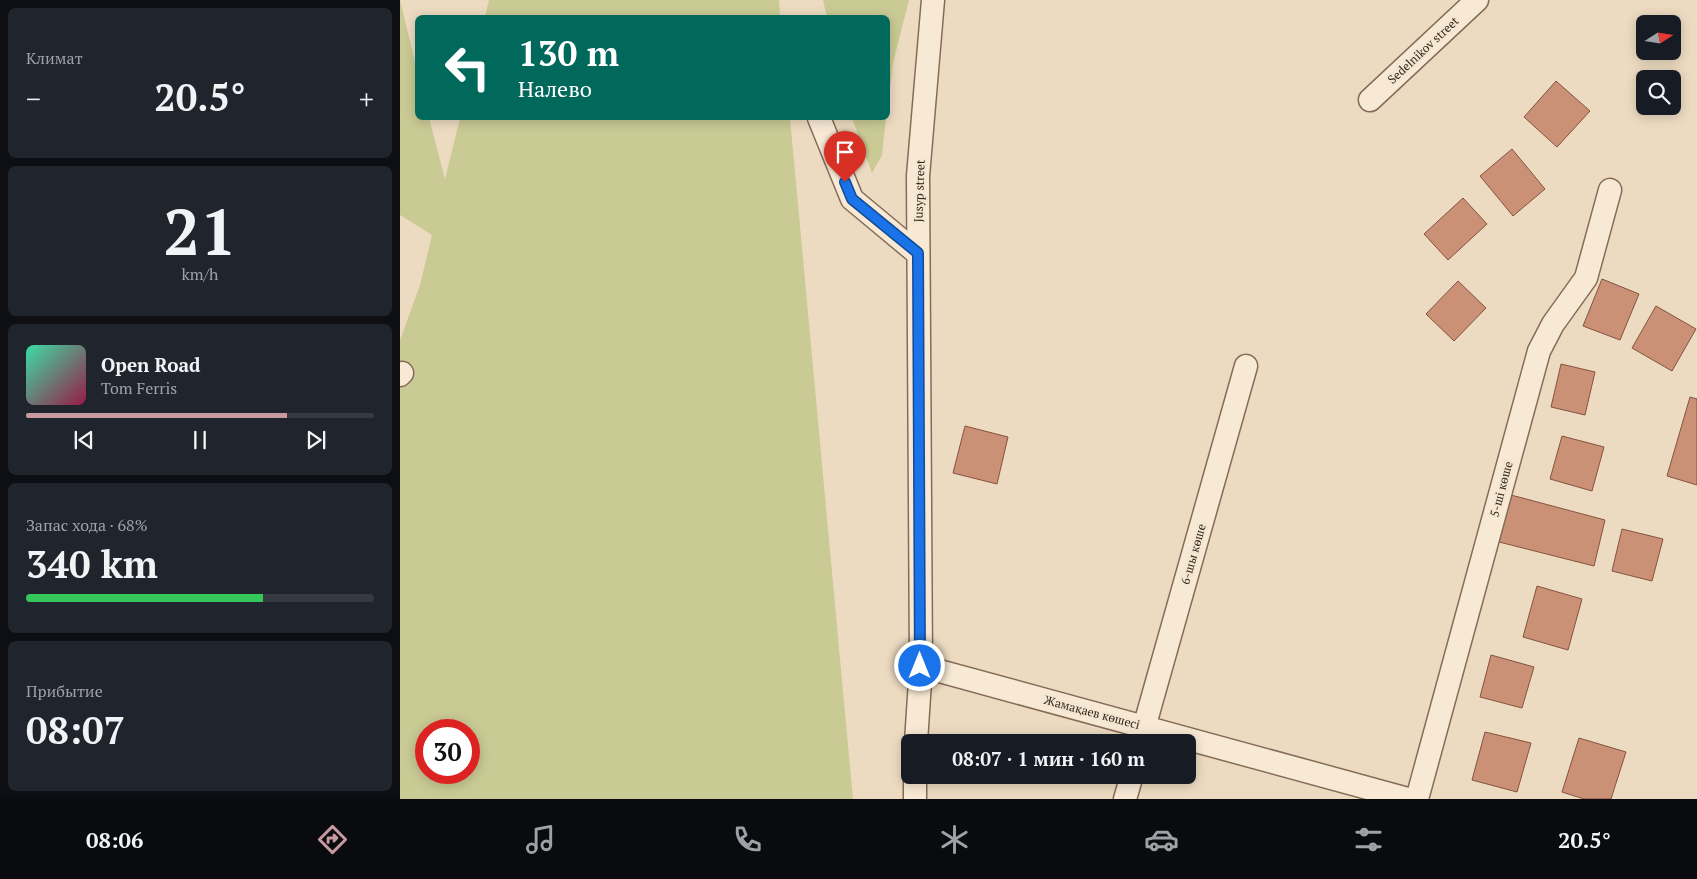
<!DOCTYPE html>
<html lang="ru">
<head>
<meta charset="utf-8">
<style>
  :root { --surface:#171b24; --page:#20242c; --text:#f1f3f6; --muted:#9ea1a6; --line:#363941; --accent:#c799a0 }
  body { margin:0; font-family:"PT Serif",serif; background:var(--page); color:var(--text); height:100vh; display:flex; flex-direction:column; font-size:19px; white-space:nowrap }
  * { box-sizing:border-box; margin:0 }
  p { font-size:16px; color:var(--muted) }
  .icon { flex:none; width:28px; height:28px; fill:none; stroke:currentColor; stroke-width:2; stroke-linecap:round; stroke-linejoin:round }
  .map { position:relative; flex:1; overflow:hidden }
  .side { display:flex; flex-direction:column; gap:8px; padding:8px; background:#0d0f14; width:400px }
  .side>* { flex:none }
  .banner { position:absolute; left:15px; top:15px; width:475px; height:105px; border-radius:8px; box-shadow:0 2px 12px #0003; background:#00695c; color:#fff; overflow:hidden }
  .needle { width:32px; rotate:78deg }
  .buttons { position:absolute; left:1236px; top:15px; display:grid; gap:10px }
  .buttons a { display:grid; place-items:center; width:45px; height:45px; border-radius:8px; background:var(--surface); box-shadow:0 2px 12px #0003; font-size:25px }
  .speed { position:absolute; left:15px; top:719px; display:flex; gap:10px; font-size:25px; font-weight:700; text-align:center }
  .speed>* { display:grid; place-content:center; width:65px; height:65px; border-radius:50%; background:var(--surface); box-shadow:0 2px 12px #0003; line-height:1 }
  .speed .limit { border:8px solid #d22; background:#fff; color:#111 }
  .pin { position:absolute; display:grid; place-items:center; width:42px; height:42px; color:#fff; margin:-51px -21px; border-radius:50% 50% 50% 0; rotate:-45deg; box-shadow:0 0 5px #0007 }
  .pin .icon { rotate:45deg }
  .me { position:absolute; width:55px; margin:-28px; rotate:0deg; stroke-linejoin:round; filter:drop-shadow(0 0 4px #0008) }
  .turn { display:flex; align-items:center; gap:18px; height:105px; padding:0 20px; font-size:22px }
  .turn .icon { width:65px; height:65px; stroke-width:2.5 }
  .turn b { display:block; font-size:35px; line-height:42px }
  .big { font-size:38px; font-weight:700; line-height:1.1 }
  .side .card { flex:1; display:flex; flex-direction:column; justify-content:center; gap:8px; min-width:0; padding:0 18px; border-radius:8px; background:var(--page) }
  .side .dial { align-items:center; gap:0 }
  .dial b { font-size:65px; line-height:1 }
  .song { display:flex; align-items:center; gap:15px }
  .cover { width:60px; height:60px; border-radius:8px; background:linear-gradient(135deg,hsl(160 70% 55%),hsl(340 70% 35%)) }
  .played { height:5px; border-radius:2px; background:linear-gradient(90deg,var(--accent) 75%,var(--line) 75%) }
  .keys { display:flex; justify-content:space-around; direction:ltr }
  .heat { display:flex; justify-content:space-between; align-items:center; font-size:28px; direction:ltr }
  .charge { height:8px; border-radius:4px; background:linear-gradient(90deg,#34c759 68%,var(--line) 0) }
  .trip { position:absolute; left:501px; top:734px; width:295px; height:50px; border-radius:8px; background:var(--surface); box-shadow:0 2px 12px #0003; font-weight:700; line-height:50px; text-align:center }
  .tab-bar { display:flex; height:80px; justify-content:space-around; align-items:center; background:#090b0e; color:var(--muted) }
  .tab-bar .icon { width:35px; height:35px }
  .tab-bar .active { color:var(--accent) }
  .tab-bar b { font-size:22px; color:var(--text) }
  main { display:flex; flex:1; min-height:0 }
  .map>svg:first-child { display:block }
  .green { fill:#caca95; fill-rule:evenodd }
  .building { fill:#ca9177; stroke:#84533f }
  .lines { fill:none; stroke-linecap:round; stroke-linejoin:round }
  .street-casing { stroke:#856c59; stroke-width:25 }
  .street { stroke:#f8e9d4; stroke-width:22 }
  .route-casing { stroke:#114b97; stroke-width:12 }
  .route { stroke:#1a73e8; stroke-width:9 }
  .labels { text-anchor:middle; dominant-baseline:central; stroke-width:5; stroke-linejoin:round; paint-order:stroke }
  .street-label { font-size:12px; fill:#35261d; stroke:#f4e6d0 }
</style>
</head>
<body>
<main>
<section class="side">
<div class="card"><p>Климат</p>
<div class="heat"><a>−</a><b class="big">20.5°</b><a>+</a></div>
</div>
<div class="card dial"><b>21</b><p>km/h</p></div>
<div class="card">
<div class="song"><i class="cover"></i><div><b>Open Road</b><p>Tom Ferris</p></div></div>
<div class="played"></div>
<div class="keys"><svg class="icon" aria-label="previous" viewBox="0 0 24 24"><path d="M18 5L8 12l10 7zM5 5v14"/></svg><svg class="icon" aria-label="pause" viewBox="0 0 24 24"><path d="M8 5v14M16 5v14"/></svg><svg class="icon" aria-label="next" viewBox="0 0 24 24"><path d="M6 5l10 7-10 7zM19 5v14"/></svg></div>
</div>
<div class="card"><p>Запас хода · 68%</p><b class="big">340 km</b><div class="charge"></div></div>
<div class="card"><p>Прибытие</p><b class="big">08:07</b></div>
</section>
<div class="map">
<svg width="1297" height="799" viewBox="0 0 1297 799">
  <rect width="100%" height="100%" fill="#eddbc1"/>
  <!-- green -->
  <g class="green">
    <path d="M0,0L17,70L18,118H29L45,179L60,118H390L453,799H0V340L20,285L32,235L0,215ZM26,730H69V772H26Z"/>
    <polygon points="89,0 379,0 380,17 85,17"/>
    <polygon points="423,0 509,0 493,63 488,107 488,18 427,17"/>
    <polygon points="452,118 486,118 482,155 472,173"/>
  </g>
  <!-- building -->
  <g class="building">
    <polygon points="1156,81 1190,111 1157,147 1124,117"/>
    <polygon points="1112,149 1145,189 1113,216 1080,176"/>
    <polygon points="1063,198 1087,224 1048,260 1024,234"/>
    <polygon points="1202,279 1239,294 1220,340 1183,326"/>
    <polygon points="1058,281 1086,308 1054,341 1026,314"/>
    <polygon points="1256,306 1296,329 1272,371 1232,348"/>
    <polygon points="1161,364 1195,372 1185,415 1151,407"/>
    <polygon points="1290,397 1297,399 1297,485 1267,476"/>
    <polygon points="565,426 608,437 597,484 553,473"/>
    <polygon points="1162,436 1204,447 1192,491 1150,479"/>
    <polygon points="1111,495 1205,520 1194,566 1099,542"/>
    <polygon points="1222,529 1263,539 1252,581 1212,571"/>
    <polygon points="1137,586 1182,599 1168,650 1123,637"/>
    <polygon points="1091,655 1134,667 1122,708 1080,697"/>
    <polygon points="1085,732 1131,743 1117,792 1072,780"/>
    <polygon points="1179,738 1226,752 1211,799 1184,799 1162,792"/>
  </g>
  <g class="lines">
    <!-- street casing -->
    <g class="street-casing">
      <g id="street">
        <polyline points="970,100 1077,0"/>
        <polyline points="419,118 452,199 517,253"/>
        <polyline points="0,375 2,373"/>
        <polyline points="521,666 1008,799"/>
        <polyline points="516,742 521,666 518,176 533,0"/>
        <polyline points="740,742 846,366"/>
        <polyline points="515,799 515,775"/>
        <polyline points="725,799 732,775"/>
        <polyline points="1017,799 1139,351 1153,324 1186,278 1210,190"/>
      </g>
    </g>
    <!-- street -->
    <use href="#street" class="street"/>
  </g>
  <g class="lines">
    <!-- route casing -->
    <g class="route-casing">
      <polyline id="route" points="445,182 452,199 518,253 520,666"/>
    </g>
    <!-- route -->
    <use href="#route" class="route"/>
  </g>
  <g class="labels">
    <!-- street labels -->
    <g class="street-label">
      <text transform="translate(1023 50) rotate(-43)">Sedelnikov street</text>
      <text transform="translate(519 191) rotate(-88)">Jusyp street</text>
      <text transform="translate(1101 489) rotate(-75)">5-ші көше</text>
      <text transform="translate(793 554) rotate(-74)">6-шы көше</text>
      <text transform="translate(692 712) rotate(15)">Жамақаев көшесі</text>
    </g>
  </g>
</svg>
<div class="buttons">
<a><svg class="needle" viewBox="-14 -14 28 28"><path d="M0-13l5 13h-10z" fill="#e53935"/><path d="M0 13l5-13h-10z" fill="#9ea1a6"/></svg></a>
<a><svg class="icon" aria-label="search" viewBox="0 0 24 24"><circle cx="10" cy="10" r="6"/><path d="M15 15l6 6"/></svg></a>
</div>
<div class="speed"><div class="limit">30</div></div>
<div class="pin" style="left:445px;top:182px;background:#d93025"><svg class="icon" aria-label="arrive" viewBox="0 0 24 24"><path d="M6 21V4h12l-3 4 3 4H6"/></svg></div>
<svg class="me" style="left:520px;top:666px" viewBox="-20 -20 40 40"><circle r="17" fill="#1a73e8" stroke="#fff" stroke-width="3"/><path d="M0-11L8 9 0 5-8 9z" fill="#fff"/></svg>
<div class="trip">08:07 · 1 мин · 160 m</div>
<div class="banner">
<div class="turn"><svg class="icon" aria-label="left" viewBox="0 0 24 24"><path d="M17 20v-9H6M10 6l-5 5 5 5"/></svg><div><b>130 m</b>Налево</div></div>
</div>
</div>
</main>
<nav class="tab-bar">
<b>08:06</b>
<svg class="icon active" aria-label="directions" viewBox="0 0 24 24"><path d="M12 3l9 9-9 9-9-9zM9 14v-3h6M13 9l2 2-2 2"/></svg>
<svg class="icon" aria-label="music" viewBox="0 0 24 24"><path d="M9 18V5l10-2v13"/><circle cx="6" cy="18" r="3"/><circle cx="16" cy="16" r="3"/></svg>
<svg class="icon" aria-label="phone" viewBox="0 0 24 24"><path d="M5 4h4l2 5-3 2q2 4 5 5l2-3 5 2v4C11 20 4 13 5 4z"/></svg>
<svg class="icon" aria-label="climate" viewBox="0 0 24 24"><path d="M12 3v18M4 7l16 10M4 17L20 7"/></svg>
<svg class="icon" aria-label="car" viewBox="0 0 24 24"><path d="M5 17H2v-5l4-1 3-4h7l3 4 3 1v5h-3M9 17h6M6 11h13"/><circle cx="7" cy="17" r="2"/><circle cx="17" cy="17" r="2"/></svg>
<svg class="icon" aria-label="filters" viewBox="0 0 24 24"><path d="M4 7h16M4 17h16"/><circle cx="9" cy="7" r="2"/><circle cx="15" cy="17" r="2"/></svg>
<b>20.5°</b>
</nav>
</body>
</html>
